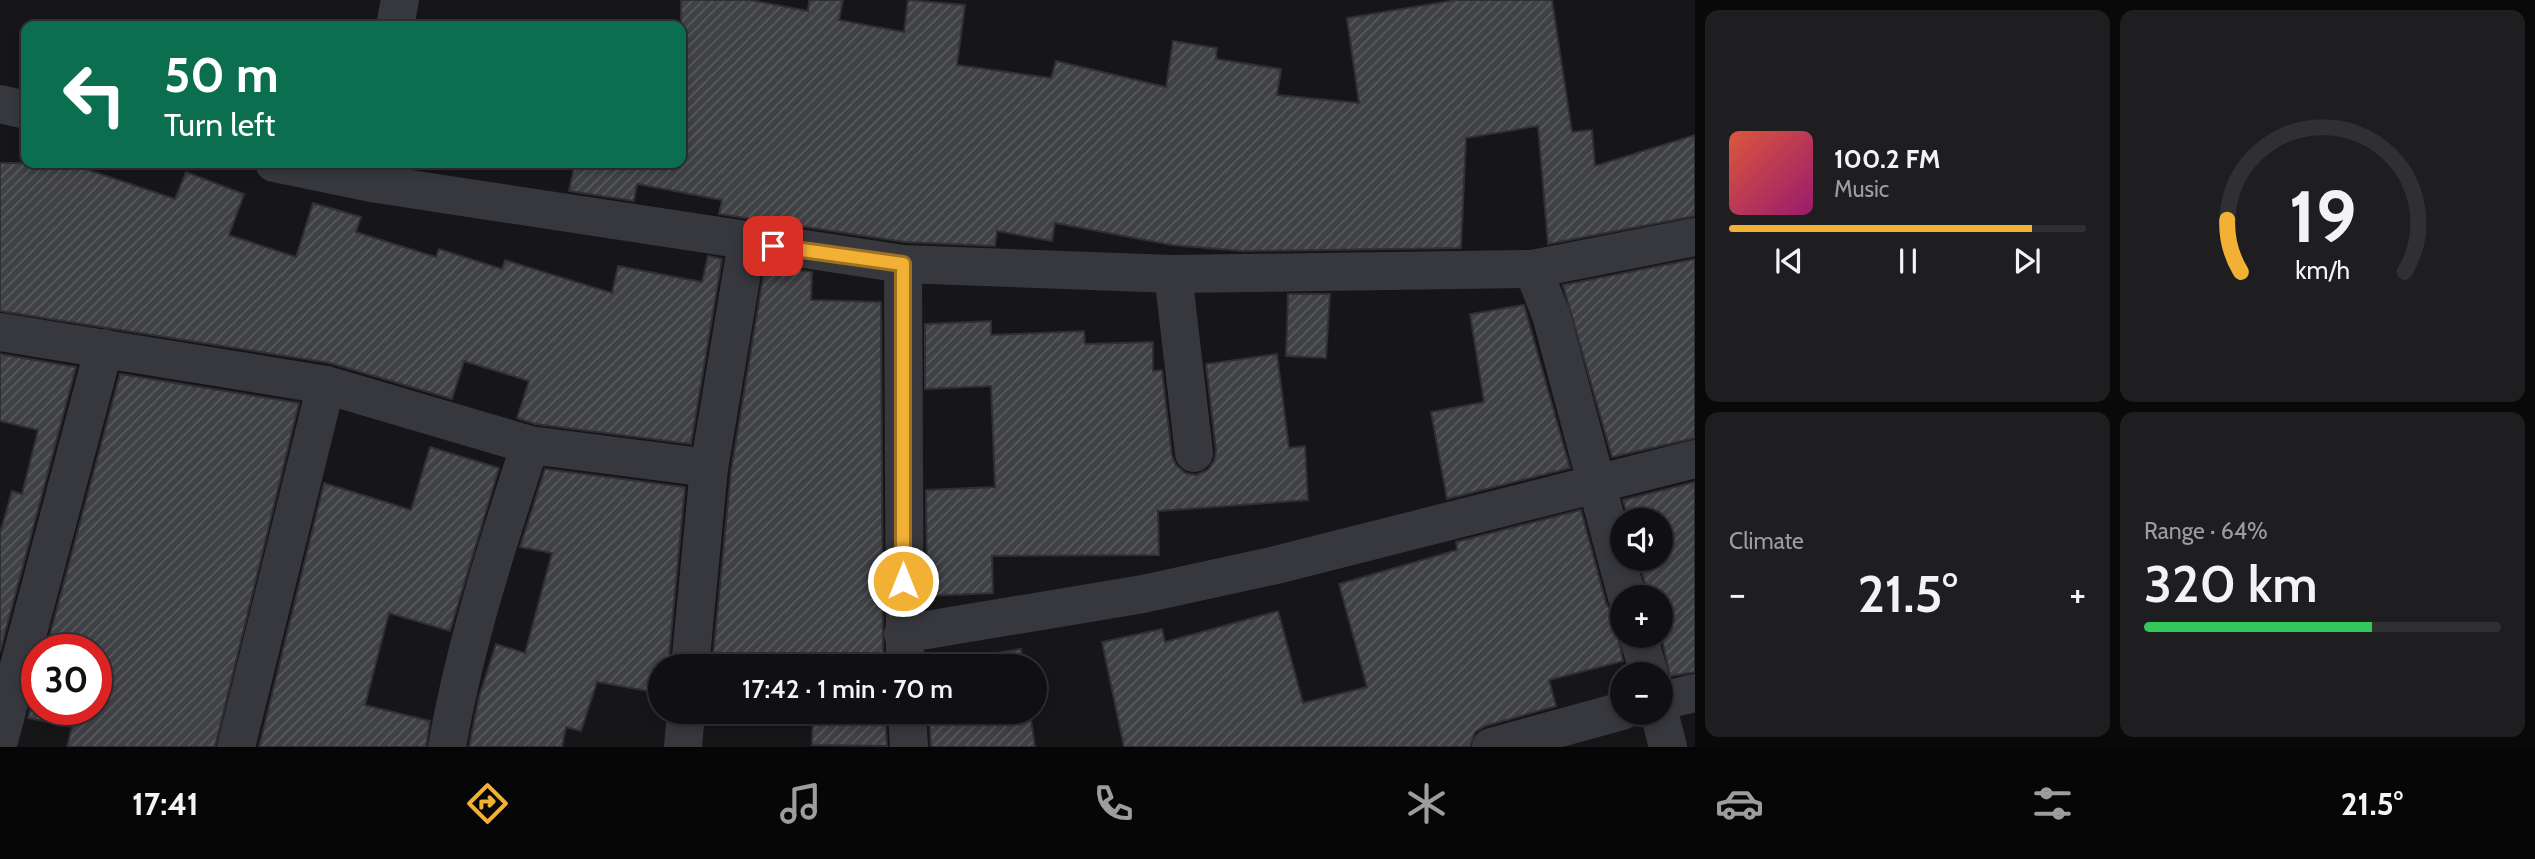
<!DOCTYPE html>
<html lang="en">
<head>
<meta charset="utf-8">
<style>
  :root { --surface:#101012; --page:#1e1e20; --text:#f1f3f6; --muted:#9c9d9f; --line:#303032; --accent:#f2b134 }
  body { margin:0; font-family:Cabin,sans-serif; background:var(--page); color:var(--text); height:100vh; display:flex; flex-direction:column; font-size:26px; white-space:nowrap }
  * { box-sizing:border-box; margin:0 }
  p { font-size:23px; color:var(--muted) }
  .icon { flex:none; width:38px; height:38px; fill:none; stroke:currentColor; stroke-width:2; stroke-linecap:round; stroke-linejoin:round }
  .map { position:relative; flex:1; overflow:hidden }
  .sheet { display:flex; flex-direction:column; gap:10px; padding:10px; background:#09090a; width:840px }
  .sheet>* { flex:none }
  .banner { position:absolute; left:21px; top:21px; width:665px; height:147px; border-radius:14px; box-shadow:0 4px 10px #0003,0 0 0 2px var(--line); background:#0b6e4f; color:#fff; overflow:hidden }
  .tools { position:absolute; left:1610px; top:508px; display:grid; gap:14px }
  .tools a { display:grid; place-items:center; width:63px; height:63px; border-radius:50%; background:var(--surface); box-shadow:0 4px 10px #0003,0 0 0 2px var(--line); font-size:35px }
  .speed { position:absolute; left:21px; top:634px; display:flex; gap:14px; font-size:35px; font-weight:700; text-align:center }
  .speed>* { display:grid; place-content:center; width:91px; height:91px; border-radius:50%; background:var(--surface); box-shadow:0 4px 10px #0003,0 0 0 2px var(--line); line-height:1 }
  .speed .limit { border:10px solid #d22; background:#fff; color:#111 }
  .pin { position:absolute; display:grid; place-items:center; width:60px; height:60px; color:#fff; margin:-30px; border-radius:14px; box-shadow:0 4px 10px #0006 }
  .me { position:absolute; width:77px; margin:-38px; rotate:0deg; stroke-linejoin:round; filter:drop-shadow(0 0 5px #0008) }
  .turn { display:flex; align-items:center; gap:24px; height:147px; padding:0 28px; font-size:32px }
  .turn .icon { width:91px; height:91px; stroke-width:2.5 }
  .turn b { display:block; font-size:49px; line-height:60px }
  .big { font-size:52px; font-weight:600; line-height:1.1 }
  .sheet .card { flex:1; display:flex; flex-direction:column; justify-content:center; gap:10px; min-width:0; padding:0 24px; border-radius:14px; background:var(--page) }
  .sheet .dial { align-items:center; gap:0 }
  .dial svg { height:182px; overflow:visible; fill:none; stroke:var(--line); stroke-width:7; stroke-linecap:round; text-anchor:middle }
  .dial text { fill:var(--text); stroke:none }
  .song { display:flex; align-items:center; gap:21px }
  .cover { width:84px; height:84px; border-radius:10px; background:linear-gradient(135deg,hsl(10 70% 55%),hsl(320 70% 35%)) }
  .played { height:7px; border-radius:4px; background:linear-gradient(90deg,var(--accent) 85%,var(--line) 85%) }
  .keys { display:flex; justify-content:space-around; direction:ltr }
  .heat { display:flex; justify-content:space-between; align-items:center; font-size:38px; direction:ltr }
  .charge { height:10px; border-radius:5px; background:linear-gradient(90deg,#34c759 64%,var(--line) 0) }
  .sheet .tiles { flex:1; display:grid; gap:10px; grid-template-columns:repeat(2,1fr) }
  .trip { position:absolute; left:648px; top:654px; width:399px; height:70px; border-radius:35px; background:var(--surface); box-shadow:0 4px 10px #0003,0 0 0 2px var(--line); font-weight:600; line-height:70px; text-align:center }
  .dock { display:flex; height:112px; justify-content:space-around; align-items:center; background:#060607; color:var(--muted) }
  .dock .icon { width:49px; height:49px }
  .dock .active { color:var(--accent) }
  .dock b { font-size:32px; color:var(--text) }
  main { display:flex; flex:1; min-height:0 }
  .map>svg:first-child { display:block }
  .building { fill:url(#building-hatch); stroke:#303034; stroke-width:2 }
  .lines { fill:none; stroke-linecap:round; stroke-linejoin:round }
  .minor { stroke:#37383d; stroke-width:38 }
  .route-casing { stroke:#9d7322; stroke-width:18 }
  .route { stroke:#f2b134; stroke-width:12 }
</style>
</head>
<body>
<main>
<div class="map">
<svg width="1695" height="747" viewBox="0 0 1695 747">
  <defs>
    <pattern id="building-hatch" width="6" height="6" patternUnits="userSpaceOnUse" patternTransform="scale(1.75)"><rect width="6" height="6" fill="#404145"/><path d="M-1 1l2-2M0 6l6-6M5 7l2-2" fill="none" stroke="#595a5e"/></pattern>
  </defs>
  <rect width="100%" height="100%" fill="#161618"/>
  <!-- building -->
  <g class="building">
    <polygon points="681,0 750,0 808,11 809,0 843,0 839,20 904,32 908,0 965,5 957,65 1051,78 1056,61 1166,87 1173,41 1217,48 1216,59 1281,69 1277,95 1359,103 1347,18 1456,0 1552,0 1572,132 1592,130 1595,166 1695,135 1695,216 1548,244 1538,126 1466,138 1461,248 1243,251 1172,245 1055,223 1052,241 997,231 995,246 905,242 719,214 722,200 637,184 634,201 569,191 575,163 681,163"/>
    <polygon points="0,163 68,163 175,199 186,172 244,194 229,235 296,257 313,203 361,217 356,232 436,257 439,249 502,269 505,260 612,293 618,266 702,282 708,256 722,259 691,444 535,424 517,418 529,381 464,361 452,399 330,363 0,311"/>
    <polygon points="1695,259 1695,438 1612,457 1563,285"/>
    <polygon points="765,265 812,272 811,300 881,302 883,667 712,667 731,471"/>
    <polygon points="1288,294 1330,294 1326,358 1286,356"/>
    <polygon points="1524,305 1570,468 1447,499 1431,412 1484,402 1470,314"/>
    <polygon points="991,321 991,335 1084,331 1085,344 1153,342 1153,371 1162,370 1172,456 1176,465 1185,473 1196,475 1208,470 1214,461 1216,451 1206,364 1277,354 1289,448 1305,446 1308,500 1158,511 1159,555 992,556 993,593 927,596 926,490 995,487 991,386 925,389 925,324"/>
    <polygon points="0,354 76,367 0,652 0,533 12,491 22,494 38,430 0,421"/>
    <polygon points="120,374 299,403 215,747 67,747 72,727 28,718 37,684 37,709 96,709 96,649 46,649"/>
    <polygon points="430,447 499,468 450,631 389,613 365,705 430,721 426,747 259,747 324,483 411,510"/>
    <polygon points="545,469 685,487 668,667 660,667 660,693 597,682 581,731 566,727 562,747 469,747 479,697 496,644 525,653 552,553 520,547"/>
    <polygon points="1695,482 1695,672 1670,676 1661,635 1661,597 1648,597 1639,558 1661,558 1661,520 1629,520 1623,500"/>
    <polygon points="1581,510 1606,603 1612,613 1622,618 1617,630 1623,661 1549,680 1556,706 1485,726 1475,732 1470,747 1124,747 1102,642 1162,629 1165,642 1278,611 1303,703 1367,687 1339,584 1457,550 1456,542"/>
    <polygon points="1021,649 1024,667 927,667 927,664"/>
    <polygon points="813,712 885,712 887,746 812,745"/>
    <polygon points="929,712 1030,712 1035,747 931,747"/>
  </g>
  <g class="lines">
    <!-- minor -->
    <g class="minor">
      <polyline points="395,26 400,0"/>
      <polyline points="0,104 26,110"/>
      <polyline points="274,163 371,183 903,264 1173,274 1533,269 1695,237"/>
      <polyline points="903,264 905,667"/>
      <polyline points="1533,269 1551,315 1627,597"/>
      <polyline points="1173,274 1194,453"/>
      <polyline points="0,332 326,385 530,445 709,468"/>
      <polyline points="903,634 1143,594 1276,565 1695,459"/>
      <polyline points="1638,635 1649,674"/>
      <polyline points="690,667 709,468 747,243"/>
      <polyline points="1661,701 1695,693"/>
      <polyline points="907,712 909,747"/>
      <polyline points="1659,712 1668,747"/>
      <polyline points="0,737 104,348"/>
      <polyline points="236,747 326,385"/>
      <path d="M447,747C465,644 497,545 530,445"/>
      <polyline points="683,747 686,712"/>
      <polyline points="1491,747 1622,711"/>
    </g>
  </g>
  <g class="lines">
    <!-- route casing -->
    <g class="route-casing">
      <polyline id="route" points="773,246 903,264 903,581"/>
    </g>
    <!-- route -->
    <use href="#route" class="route"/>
  </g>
</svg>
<div class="tools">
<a><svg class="icon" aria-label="sound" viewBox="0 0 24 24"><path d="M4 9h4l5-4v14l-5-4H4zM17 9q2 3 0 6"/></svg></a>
<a>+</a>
<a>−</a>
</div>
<div class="speed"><div class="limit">30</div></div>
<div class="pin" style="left:773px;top:246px;background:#d93025"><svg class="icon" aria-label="arrive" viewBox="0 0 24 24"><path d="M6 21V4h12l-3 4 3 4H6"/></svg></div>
<svg class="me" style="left:903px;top:581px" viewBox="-20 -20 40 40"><circle r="17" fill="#f2b134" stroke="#fff" stroke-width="3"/><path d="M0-11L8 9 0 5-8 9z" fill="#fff"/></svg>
<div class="trip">17:42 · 1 min · 70 m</div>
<div class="banner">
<div class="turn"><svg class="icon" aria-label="left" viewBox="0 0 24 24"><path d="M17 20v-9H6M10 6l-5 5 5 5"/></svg><div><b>50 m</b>Turn left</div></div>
</div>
</div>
<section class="sheet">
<div class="tiles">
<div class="card">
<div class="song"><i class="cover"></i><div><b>100.2 FM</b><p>Music</p></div></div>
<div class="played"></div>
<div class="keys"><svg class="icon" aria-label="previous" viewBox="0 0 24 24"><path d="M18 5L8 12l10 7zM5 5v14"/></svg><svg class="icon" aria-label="pause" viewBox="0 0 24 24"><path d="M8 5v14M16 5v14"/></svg><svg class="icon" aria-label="next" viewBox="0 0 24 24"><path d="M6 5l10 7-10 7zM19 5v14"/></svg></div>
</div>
<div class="card dial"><svg viewBox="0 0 100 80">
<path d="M14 69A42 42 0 1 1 86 69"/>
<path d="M14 69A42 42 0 0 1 8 46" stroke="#f2b134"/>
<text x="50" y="56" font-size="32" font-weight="700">19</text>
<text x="50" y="72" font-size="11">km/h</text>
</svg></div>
<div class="card"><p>Climate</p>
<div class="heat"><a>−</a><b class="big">21.5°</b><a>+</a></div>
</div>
<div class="card"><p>Range · 64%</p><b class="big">320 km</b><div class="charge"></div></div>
</div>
</section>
</main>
<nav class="dock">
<b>17:41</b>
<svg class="icon active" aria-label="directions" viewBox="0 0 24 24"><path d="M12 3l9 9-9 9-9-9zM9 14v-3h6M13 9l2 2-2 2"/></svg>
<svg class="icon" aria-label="music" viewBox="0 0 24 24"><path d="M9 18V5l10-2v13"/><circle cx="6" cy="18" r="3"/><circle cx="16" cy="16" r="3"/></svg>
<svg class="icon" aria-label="phone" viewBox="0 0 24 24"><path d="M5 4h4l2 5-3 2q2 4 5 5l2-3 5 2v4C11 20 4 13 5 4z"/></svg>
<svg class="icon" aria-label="climate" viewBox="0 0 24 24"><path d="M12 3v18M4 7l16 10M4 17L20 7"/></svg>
<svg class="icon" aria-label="car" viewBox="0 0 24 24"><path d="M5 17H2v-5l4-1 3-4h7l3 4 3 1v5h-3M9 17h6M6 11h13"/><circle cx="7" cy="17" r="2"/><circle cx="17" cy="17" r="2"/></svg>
<svg class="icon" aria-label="filters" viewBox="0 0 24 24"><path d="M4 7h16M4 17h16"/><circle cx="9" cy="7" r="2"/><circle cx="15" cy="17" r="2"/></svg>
<b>21.5°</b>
</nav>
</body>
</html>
